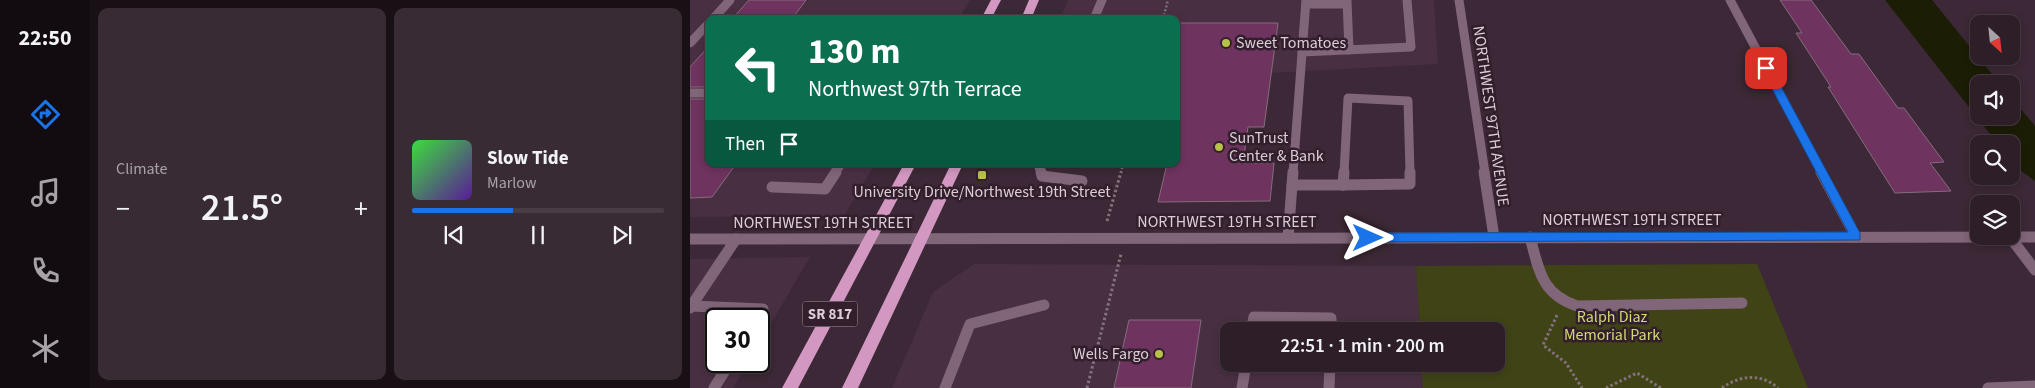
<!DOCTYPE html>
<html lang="en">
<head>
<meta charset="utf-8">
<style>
  :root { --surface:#2d1e28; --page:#392b34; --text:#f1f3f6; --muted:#a7a2a8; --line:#483c45; --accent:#1a73e8 }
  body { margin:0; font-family:"Source Sans 3",sans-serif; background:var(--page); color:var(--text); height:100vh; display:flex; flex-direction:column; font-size:19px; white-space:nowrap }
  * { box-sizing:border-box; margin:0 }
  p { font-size:16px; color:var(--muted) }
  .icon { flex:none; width:28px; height:28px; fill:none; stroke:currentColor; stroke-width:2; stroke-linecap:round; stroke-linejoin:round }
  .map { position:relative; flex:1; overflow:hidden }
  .details { display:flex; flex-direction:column; gap:8px; padding:8px; background:#191016; width:600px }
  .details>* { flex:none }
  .guide { position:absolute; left:15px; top:15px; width:475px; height:152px; border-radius:10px; box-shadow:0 2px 8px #0003,0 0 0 1px var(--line); background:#0b6e4f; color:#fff; overflow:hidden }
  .needle { width:32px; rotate:153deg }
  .controls { position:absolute; left:1280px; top:15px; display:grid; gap:10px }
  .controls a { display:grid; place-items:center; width:50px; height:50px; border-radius:10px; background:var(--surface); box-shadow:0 2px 8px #0003,0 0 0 1px var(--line); font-size:25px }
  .speed { position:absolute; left:15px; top:308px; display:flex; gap:10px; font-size:25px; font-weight:700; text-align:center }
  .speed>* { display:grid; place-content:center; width:65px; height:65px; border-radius:50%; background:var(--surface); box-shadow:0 2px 8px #0003,0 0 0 1px var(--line); line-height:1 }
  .speed .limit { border:2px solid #111; border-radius:8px; background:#fff; color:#111 }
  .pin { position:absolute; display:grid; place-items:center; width:42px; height:42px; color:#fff; margin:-21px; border-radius:10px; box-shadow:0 2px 8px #0006 }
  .me { position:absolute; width:55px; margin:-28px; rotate:90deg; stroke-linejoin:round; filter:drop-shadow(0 0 4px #0008) }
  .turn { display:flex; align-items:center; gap:18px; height:105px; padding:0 20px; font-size:22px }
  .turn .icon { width:65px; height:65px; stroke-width:2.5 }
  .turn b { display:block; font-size:35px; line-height:42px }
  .then { display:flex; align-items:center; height:48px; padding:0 20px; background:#0003; gap:10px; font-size:19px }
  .big { font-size:38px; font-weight:600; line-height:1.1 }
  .details .widget { flex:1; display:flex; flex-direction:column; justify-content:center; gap:8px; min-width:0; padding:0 18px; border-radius:10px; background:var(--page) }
  .song { display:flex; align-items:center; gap:15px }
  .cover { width:60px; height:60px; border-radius:8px; background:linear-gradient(135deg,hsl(120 70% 55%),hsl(270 70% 35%)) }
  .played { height:5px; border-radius:2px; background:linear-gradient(90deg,var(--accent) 40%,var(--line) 40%) }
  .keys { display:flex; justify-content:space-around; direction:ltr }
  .heat { display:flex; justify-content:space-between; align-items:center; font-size:28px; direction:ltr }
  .details .tiles { flex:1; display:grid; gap:8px; grid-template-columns:repeat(2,1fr) }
  .trip { position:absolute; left:530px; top:322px; width:285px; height:50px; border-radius:10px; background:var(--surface); box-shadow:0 2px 8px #0003,0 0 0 1px var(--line); font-weight:600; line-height:50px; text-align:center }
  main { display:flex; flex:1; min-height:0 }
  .dock { display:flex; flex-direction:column; width:90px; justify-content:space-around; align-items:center; background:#120c10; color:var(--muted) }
  .dock .icon { width:35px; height:35px }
  .dock .current { color:var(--accent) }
  .dock b { font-size:22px; color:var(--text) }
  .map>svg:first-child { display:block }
  .built { fill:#492f42 }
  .green { fill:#3f4316 }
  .water { fill:#1b1d05 }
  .building { fill:#6e335f; stroke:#856d7d }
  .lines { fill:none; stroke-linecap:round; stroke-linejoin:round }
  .path-far1 { stroke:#83727e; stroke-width:2.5; stroke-dasharray:2 2; stroke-linecap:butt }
  .path { stroke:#83727e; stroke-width:3; stroke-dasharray:2.5 2.5; stroke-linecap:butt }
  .lane-far1 { stroke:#816578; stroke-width:9 }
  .lane { stroke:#816578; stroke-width:11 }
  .street-far1 { stroke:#816578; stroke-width:9 }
  .street { stroke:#816578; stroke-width:11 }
  .primary { fill:#d298c1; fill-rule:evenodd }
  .route { fill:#1a73e8; stroke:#114b97 }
  .poi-dot { fill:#b7c147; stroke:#321e2c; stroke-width:2 }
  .labels { text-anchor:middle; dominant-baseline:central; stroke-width:5; stroke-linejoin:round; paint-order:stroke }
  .shield { fill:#321e2c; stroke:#a899a4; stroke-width:1 }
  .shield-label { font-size:15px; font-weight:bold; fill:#dbced7 }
  .poi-label { font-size:16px; fill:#dbced7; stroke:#321e2c; text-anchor:start }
  .street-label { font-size:16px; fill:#dbced7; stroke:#321e2c }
  .park-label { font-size:16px; fill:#d1da6f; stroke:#321e2c }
</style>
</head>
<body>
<main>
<nav class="dock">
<b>22:50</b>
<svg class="icon current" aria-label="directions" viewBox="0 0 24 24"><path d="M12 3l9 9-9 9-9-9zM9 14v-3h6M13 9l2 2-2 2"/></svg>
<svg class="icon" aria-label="music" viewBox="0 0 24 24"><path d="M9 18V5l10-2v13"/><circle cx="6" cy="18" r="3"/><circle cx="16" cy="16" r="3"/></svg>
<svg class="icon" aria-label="phone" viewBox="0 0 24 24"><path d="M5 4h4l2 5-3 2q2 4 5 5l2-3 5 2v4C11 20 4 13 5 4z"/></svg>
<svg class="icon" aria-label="climate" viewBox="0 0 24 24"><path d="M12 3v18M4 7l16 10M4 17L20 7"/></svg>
</nav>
<section class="details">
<div class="tiles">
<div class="widget"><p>Climate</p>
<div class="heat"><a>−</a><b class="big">21.5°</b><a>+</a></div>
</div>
<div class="widget">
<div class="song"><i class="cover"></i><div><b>Slow Tide</b><p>Marlow</p></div></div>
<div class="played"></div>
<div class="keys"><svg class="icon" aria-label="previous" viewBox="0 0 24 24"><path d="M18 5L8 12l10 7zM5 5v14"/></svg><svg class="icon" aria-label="pause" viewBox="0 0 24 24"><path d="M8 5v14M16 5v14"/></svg><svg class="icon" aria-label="next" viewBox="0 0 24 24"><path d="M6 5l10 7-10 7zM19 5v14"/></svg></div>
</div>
</div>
</section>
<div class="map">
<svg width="1345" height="388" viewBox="0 0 1345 388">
  <rect width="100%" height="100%" fill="#3c2836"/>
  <!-- built -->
  <g class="built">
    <polygon points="0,0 280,0 269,19 19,19 19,164 185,164 154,216 0,217"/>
    <polygon points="378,0 744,0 748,64 486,78 486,19 370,19"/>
    <polygon points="120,257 69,344 69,319 26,319 26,361 59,361 43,388 0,388 0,259"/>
    <polygon points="284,264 726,266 730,331 539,331 539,364 731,364 733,388 202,388 243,292"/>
  </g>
  <!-- green -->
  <polygon class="green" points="1067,264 1118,388 733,388 731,364 806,364 806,331 730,331 726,266"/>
  <!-- water -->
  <path class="water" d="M1195,0H1242L1310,84H1289V116H1321V97L1345,126V181C1327,167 1321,168 1321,144H1308Z"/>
  <!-- building -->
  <g class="building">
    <polygon points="59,0 116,0 102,19 42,19"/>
    <polygon points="1090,0 1121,0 1161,54 1169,54 1208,108 1214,108 1254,162 1240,163 1261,191 1205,193 1138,87 1141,87 1106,33 1112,33"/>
    <polygon points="486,23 588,23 574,127 558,127 553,163 584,163 580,201 468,202 477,164 486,164"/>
    <polygon points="19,46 19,87 0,87 0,67"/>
    <polygon points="0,99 19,99 19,164 46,164 22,197 0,198"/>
    <polygon points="439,320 511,320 501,388 424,388"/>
  </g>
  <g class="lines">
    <!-- path-far1 -->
    <g class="path-far1">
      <polyline points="473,19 478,0"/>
      <polyline points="431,173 433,164"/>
    </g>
    <!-- path -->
    <g class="path">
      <polyline points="417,221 431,172"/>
      <polyline points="867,315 853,345 876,363 892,388"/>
      <polyline points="397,388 431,254"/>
      <polyline points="916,388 947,373 971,388"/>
      <path d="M1032,388C1050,375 1071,373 1088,388"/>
    </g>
    <!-- lane-far1 -->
    <g class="lane-far1">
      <polyline points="657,0 659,50"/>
      <polyline points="616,4 656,4"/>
      <polyline points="23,19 40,0"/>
      <polyline points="404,19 412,0"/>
      <polyline points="0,43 19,23"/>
      <polyline points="612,52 721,47 717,0"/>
      <polyline points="0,93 19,93"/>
      <polyline points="348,164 351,173"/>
      <polyline points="145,173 151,164"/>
      <polyline points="603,173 616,0"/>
      <polyline points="654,173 658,98 718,101 720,173"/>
    </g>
    <!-- lane -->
    <g class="lane">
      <polyline points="351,172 352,176 392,181"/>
      <polyline points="602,185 653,185"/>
      <polyline points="653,185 654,172"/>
      <polyline points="653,185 720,184 720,172"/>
      <polyline points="82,187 135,189 146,172"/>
      <path d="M840,237C849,270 851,294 887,306L1052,303"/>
      <polyline points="598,238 603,172"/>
      <polyline points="1,306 73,309 67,319"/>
      <polyline points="0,308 46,239"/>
      <polyline points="561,331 564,317 641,318 641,331"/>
      <polyline points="24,388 41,361"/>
      <polyline points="255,388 280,324 354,305"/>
      <polyline points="552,388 556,364"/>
      <polyline points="639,388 640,364"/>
    </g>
    <!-- street-far1 -->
    <g class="street-far1">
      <polyline points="769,0 795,173"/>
      <polyline points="1040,0 1132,173"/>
    </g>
    <!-- street -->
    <g class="street">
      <polyline points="794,172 804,237"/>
      <polyline points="1131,172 1166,237"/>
      <polyline points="1320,237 1345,270"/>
      <polyline points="0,239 1345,237"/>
      <polyline points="1298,388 1345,386"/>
    </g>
    <!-- primary -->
    <g class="primary">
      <polygon points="301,0 311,0 301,19 291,19"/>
      <polygon points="339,0 349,0 341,19 331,19"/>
      <polygon points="214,164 226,164 108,388 92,388"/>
      <polygon points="261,164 273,164 168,388 152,388"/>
    </g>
  </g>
  <!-- route -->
  <polygon class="route" points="1076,64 1081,68 1170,233 1170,240 678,242 672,238 678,233 1158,232 1071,68"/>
  <!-- markers -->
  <g class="poi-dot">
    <circle cx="536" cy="43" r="5"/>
    <circle cx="529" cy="147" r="5"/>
    <rect x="287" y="170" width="10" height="10" rx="2.5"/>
    <circle cx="469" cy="354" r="5"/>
  </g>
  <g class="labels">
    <!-- shield labels -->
    <rect class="shield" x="112.5" y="301.5" width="55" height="25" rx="4"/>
    <g class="shield-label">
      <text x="140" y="314">SR 817</text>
    </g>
    <!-- poi labels -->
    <g class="poi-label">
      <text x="546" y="43">Sweet Tomatoes</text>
      <text x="539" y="138">SunTrust<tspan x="539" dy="18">Center &amp; Bank</tspan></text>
      <text x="292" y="192" text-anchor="middle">University Drive/Northwest 19th Street</text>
      <text x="459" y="354" text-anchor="end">Wells Fargo</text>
    </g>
    <!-- street labels -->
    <g class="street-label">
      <text transform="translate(801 116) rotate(82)">NORTHWEST 97TH AVENUE</text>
      <text x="942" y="220">NORTHWEST 19TH STREET</text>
      <text x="537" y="222">NORTHWEST 19TH STREET</text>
      <text x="133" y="223">NORTHWEST 19TH STREET</text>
    </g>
    <!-- park labels -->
    <g class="park-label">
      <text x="922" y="317">Ralph Diaz<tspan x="922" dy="18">Memorial Park</tspan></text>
    </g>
  </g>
</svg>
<div class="controls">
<a><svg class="needle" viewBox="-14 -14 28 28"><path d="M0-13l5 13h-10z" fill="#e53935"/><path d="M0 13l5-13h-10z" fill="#a7a2a8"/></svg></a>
<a><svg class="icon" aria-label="sound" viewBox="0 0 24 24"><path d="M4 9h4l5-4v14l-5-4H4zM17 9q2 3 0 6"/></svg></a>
<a><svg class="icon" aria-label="search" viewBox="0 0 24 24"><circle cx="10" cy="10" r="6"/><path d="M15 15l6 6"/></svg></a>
<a><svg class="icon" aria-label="layers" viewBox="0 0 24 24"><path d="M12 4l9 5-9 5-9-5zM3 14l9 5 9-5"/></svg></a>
</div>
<div class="speed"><div class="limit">30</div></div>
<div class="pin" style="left:1076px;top:68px;background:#d93025"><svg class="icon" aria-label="arrive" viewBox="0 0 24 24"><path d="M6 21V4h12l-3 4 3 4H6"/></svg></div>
<svg class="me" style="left:678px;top:238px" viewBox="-20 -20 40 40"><path d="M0-17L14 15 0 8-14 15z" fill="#1a73e8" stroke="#fff" stroke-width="4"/></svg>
<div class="trip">22:51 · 1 min · 200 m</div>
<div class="guide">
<div class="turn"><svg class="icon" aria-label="left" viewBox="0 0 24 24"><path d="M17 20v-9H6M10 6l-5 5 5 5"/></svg><div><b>130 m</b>Northwest 97th Terrace</div></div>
<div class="then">Then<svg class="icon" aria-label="arrive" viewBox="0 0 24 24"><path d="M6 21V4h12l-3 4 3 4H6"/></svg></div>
</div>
</div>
</main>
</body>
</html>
